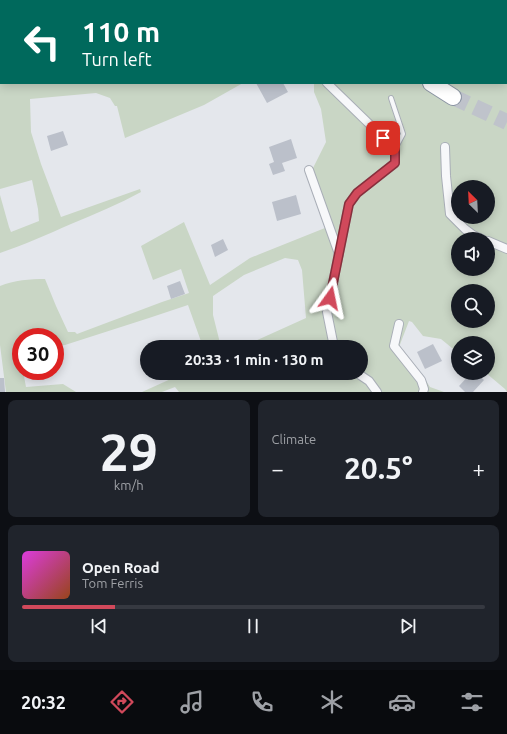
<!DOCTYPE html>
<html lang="en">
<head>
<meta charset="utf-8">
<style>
  :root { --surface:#171b24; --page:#20242c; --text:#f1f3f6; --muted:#9ea1a6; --line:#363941; --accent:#d1495b }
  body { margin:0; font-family:Ubuntu,sans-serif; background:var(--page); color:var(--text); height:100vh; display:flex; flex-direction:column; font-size:15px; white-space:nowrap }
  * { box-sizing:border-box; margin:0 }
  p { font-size:13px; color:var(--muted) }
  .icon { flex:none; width:22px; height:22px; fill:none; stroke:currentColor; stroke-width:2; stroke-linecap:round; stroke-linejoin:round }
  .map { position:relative; height:392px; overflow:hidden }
  .panel { display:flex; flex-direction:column; gap:8px; padding:8px; background:#0d0f14; flex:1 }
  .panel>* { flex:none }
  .banner { position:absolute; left:0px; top:0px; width:507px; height:84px; box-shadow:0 2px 10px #0003; background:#00695c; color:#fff; overflow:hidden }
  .needle { width:26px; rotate:336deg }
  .tools { position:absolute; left:451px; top:180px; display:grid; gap:8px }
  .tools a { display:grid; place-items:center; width:44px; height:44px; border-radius:50%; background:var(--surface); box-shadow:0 2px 10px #0003; font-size:20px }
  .speed { position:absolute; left:12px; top:328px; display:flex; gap:8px; font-size:20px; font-weight:700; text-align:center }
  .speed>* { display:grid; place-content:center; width:52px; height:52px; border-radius:50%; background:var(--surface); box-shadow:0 2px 10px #0003; line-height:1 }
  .speed .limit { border:6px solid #d22; background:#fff; color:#111 }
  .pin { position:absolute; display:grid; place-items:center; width:34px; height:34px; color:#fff; margin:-17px; border-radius:8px; box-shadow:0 2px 6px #0006 }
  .me { position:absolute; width:44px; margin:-22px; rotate:12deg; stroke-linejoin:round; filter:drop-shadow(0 0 3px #0008) }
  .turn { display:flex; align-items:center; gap:14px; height:84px; padding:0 16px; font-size:18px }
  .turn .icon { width:52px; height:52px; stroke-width:2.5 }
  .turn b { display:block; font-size:28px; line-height:34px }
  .big { font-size:30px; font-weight:600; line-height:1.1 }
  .panel .card { flex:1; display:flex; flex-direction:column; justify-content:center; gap:6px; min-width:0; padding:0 14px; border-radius:8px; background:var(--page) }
  .panel .dial { align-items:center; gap:0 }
  .dial b { font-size:52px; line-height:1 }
  .song { display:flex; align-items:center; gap:12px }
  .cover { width:48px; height:48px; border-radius:6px; background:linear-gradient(135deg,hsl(300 70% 55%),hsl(20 70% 35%)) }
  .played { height:4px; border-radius:2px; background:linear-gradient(90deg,var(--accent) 20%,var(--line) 20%) }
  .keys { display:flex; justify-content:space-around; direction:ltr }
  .heat { display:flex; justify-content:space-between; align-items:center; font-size:22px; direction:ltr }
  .panel .tiles { flex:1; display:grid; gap:8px; grid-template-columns:1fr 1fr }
  .card:last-child { grid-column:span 2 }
  .trip { position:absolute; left:140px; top:340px; width:228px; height:40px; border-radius:20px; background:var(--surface); box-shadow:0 2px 10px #0003; font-weight:600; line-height:40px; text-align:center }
  .tabs { display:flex; height:64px; justify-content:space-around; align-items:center; background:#090b0e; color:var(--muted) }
  .tabs .icon { width:28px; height:28px }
  .tabs .on { color:var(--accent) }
  .tabs b { font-size:18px; color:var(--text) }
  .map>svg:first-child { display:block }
  .green { fill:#c9d6c5; fill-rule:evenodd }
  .building { fill:#bbc0ca }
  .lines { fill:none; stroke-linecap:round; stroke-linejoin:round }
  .highway-tunnel { stroke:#bfc3cb; stroke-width:16; stroke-dasharray:16 8; stroke-linecap:butt }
  .lane-casing { stroke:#a9aeb7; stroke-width:6 }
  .street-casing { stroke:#a9aeb7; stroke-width:10 }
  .highway-casing { stroke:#8b94a3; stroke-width:18 }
  .lane { stroke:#f7f8fa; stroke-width:4 }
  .street { stroke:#f7f8fa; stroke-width:8 }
  .highway { stroke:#fff; stroke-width:16 }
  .route-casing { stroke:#882f3b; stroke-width:10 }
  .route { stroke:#d1495b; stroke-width:7 }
</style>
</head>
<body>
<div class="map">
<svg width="507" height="392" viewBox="0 0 507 392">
  <rect width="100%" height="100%" fill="#e4e7ec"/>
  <!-- green -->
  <g class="green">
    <path d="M177,0H507V392L505,389L486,373H488V343H458V353L441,339L423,336L412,322L409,321L399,347L423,376L430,387L444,392H179L175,387L162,392H142L184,373H361V347H242L306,318L302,270L298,260L285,258L244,275L213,296V315L221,347H203L188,305L149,318L65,345L55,346V337H21V352H20L21,360V371H23L26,387L63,384L76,392H6L0,345V286C14,280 30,279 45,279L56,306L68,332H75L77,334L162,302L189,293L181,269L153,280L141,246L184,222L210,285L250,258L325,228L306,171L313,168L326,142L321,109L314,92V83H506V1H177ZM458,187H488V217H458ZM458,239H488V269H458ZM458,291H488V321H458Z"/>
    <path d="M0,49L1,50V83H243L204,105L125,138L117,106H115L110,98L96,93L30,99L31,132L41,164L61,217L140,189L141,192C119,204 95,214 71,224C48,234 24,245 0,253V195L9,227L11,232L39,221L38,209L32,180L0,189Z"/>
  </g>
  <!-- building -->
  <g class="building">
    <polygon points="256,83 283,83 288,92 267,103"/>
    <polygon points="63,131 68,145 51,151 47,136"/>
    <polygon points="291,139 297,158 282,163 285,171 273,175 269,164 274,162 269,147"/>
    <polygon points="296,195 301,214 277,221 272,202"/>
    <polygon points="223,239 228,250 215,257 211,245"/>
    <polygon points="180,281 185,294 171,299 167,286"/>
    <polygon points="433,344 442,361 425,369 417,352"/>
    <polygon points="471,373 476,373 484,380 473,392 465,392 459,386"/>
    <polygon points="0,378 4,378 5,392 0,392"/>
  </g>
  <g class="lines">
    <!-- highway-tunnel -->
    <polyline class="highway-tunnel" points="453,97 507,122"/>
    <!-- lane casing -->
    <g class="lane-casing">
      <polyline id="lane" points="391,98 403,134 395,149"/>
    </g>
    <!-- street casing -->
    <g class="street-casing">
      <g id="street">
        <polyline points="16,1 17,0"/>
        <polyline points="116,1 117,0"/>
        <polyline points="0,19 1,18"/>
        <polyline points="0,55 1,55"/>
        <polyline points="327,83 395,149 395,163 357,193 349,204 327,312 334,347"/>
        <polyline points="445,147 446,176 450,214 465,229 473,235 482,239"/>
        <polyline points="309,170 339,254"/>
        <polyline points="488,241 507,249"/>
        <polyline points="399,324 394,346 421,380 424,389 423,392"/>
        <polyline points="357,373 369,381 377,392"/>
      </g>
    </g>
    <!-- highway casing -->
    <g class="highway-casing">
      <g id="highway">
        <polyline points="314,0 315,1"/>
        <polyline points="367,0 369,1"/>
        <polyline points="506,62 507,62"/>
        <polyline points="431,83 453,97"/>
      </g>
    </g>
    <!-- lane -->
    <use href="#lane" class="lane"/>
    <!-- street -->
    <use href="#street" class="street"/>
    <!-- highway -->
    <use href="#highway" class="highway"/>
  </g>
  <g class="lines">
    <!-- route casing -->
    <g class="route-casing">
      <polyline id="route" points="330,298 349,204 357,193 395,163 395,149 383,138"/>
    </g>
    <!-- route -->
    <use href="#route" class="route"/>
  </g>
</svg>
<div class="tools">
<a><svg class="needle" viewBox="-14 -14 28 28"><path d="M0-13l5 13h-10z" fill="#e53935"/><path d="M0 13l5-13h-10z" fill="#9ea1a6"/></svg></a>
<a><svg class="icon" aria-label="sound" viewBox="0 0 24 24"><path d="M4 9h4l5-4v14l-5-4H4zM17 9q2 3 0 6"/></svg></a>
<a><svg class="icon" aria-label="search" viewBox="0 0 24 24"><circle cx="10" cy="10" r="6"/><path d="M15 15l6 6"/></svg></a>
<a><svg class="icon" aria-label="layers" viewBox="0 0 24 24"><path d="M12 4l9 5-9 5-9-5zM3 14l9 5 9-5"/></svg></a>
</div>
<div class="speed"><div class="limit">30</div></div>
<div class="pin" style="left:383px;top:138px;background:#d93025"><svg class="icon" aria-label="arrive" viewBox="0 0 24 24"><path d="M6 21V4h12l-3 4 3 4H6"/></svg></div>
<svg class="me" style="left:330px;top:298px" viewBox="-20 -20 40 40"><path d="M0-17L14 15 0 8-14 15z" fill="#d1495b" stroke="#fff" stroke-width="4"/></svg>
<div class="trip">20:33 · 1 min · 130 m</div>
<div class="banner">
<div class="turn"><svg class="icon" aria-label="left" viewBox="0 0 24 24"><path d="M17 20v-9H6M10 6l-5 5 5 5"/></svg><div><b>110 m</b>Turn left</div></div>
</div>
</div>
<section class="panel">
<div class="tiles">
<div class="card dial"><b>29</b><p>km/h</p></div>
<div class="card"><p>Climate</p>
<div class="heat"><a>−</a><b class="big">20.5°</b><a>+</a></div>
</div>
<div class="card">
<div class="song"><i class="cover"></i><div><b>Open Road</b><p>Tom Ferris</p></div></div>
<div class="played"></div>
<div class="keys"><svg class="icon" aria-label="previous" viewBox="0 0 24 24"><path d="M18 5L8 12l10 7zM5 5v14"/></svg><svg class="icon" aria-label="pause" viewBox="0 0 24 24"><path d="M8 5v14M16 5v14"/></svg><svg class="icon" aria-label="next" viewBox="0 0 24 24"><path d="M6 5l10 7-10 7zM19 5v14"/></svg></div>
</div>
</div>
</section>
<nav class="tabs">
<b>20:32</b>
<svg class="icon on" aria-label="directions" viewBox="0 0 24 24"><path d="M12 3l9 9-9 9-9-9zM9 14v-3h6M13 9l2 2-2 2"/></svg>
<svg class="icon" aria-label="music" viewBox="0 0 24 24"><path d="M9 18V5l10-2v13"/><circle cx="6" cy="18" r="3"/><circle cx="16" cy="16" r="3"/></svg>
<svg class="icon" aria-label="phone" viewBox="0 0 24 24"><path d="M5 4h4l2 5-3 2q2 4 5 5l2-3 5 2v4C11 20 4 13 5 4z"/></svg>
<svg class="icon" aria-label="climate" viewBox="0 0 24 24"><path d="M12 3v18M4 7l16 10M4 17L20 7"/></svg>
<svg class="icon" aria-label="car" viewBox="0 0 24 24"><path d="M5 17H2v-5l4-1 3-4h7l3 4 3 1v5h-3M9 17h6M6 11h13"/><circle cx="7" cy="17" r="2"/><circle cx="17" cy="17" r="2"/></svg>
<svg class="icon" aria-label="filters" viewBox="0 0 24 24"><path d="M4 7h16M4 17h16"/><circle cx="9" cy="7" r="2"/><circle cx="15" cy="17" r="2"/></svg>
</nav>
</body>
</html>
